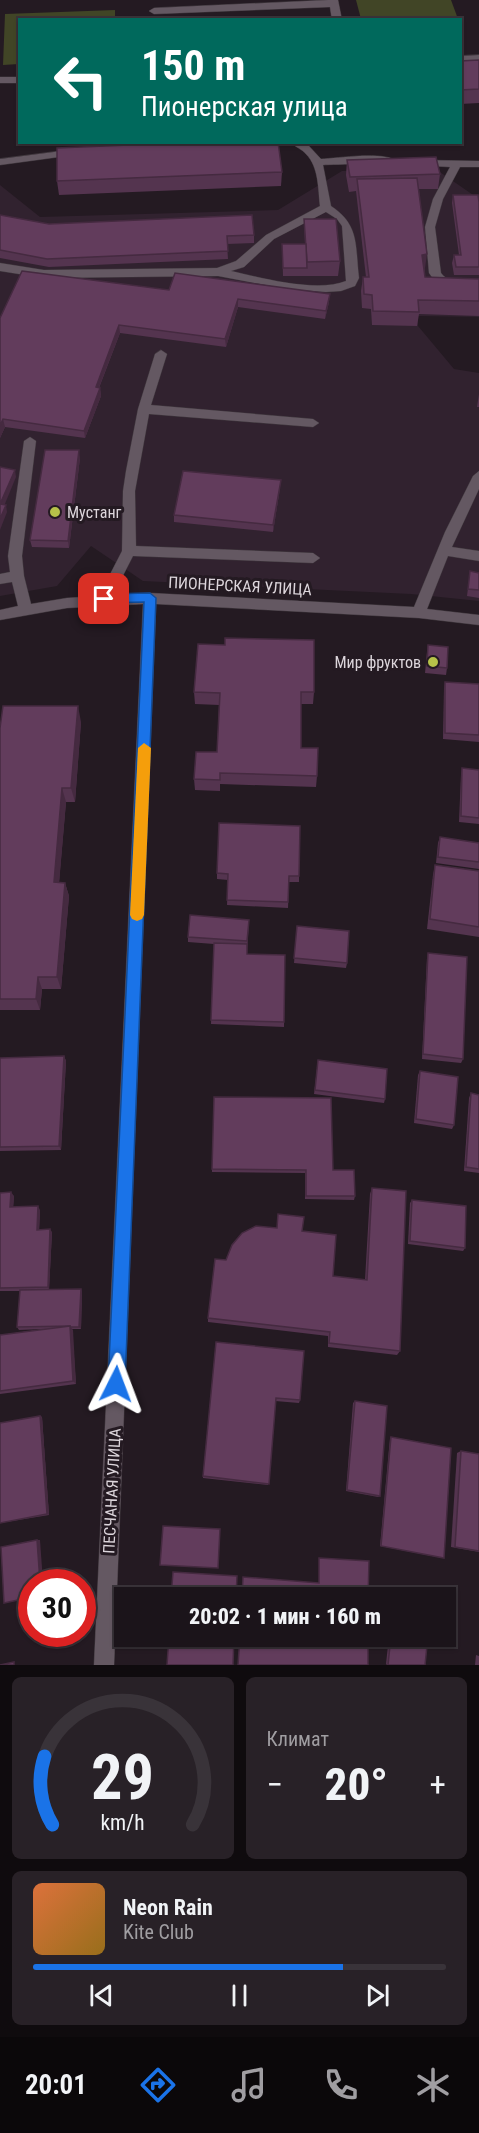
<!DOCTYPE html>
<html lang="ru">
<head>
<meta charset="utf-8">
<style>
  :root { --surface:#1b141a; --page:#282127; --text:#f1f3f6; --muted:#a09ea2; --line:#393339; --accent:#1a73e8 }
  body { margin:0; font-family:"Roboto Condensed",sans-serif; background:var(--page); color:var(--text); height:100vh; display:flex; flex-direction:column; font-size:22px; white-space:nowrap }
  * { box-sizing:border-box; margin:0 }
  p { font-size:20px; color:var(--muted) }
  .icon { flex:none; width:33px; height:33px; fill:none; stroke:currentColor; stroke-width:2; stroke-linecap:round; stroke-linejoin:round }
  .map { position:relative; height:1665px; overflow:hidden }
  .drawer { display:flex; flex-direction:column; gap:12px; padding:12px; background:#0f0b0e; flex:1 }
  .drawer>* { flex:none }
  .guide { position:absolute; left:18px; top:18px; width:444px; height:126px; border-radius:0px; box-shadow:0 2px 4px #0004,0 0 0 2px var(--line); background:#00695c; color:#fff; overflow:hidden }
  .speed { position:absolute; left:18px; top:1569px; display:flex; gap:12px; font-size:30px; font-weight:700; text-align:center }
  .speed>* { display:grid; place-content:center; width:78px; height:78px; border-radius:50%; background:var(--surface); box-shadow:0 2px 4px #0004,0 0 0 2px var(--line); line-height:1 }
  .speed .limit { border:9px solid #d22; background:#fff; color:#111 }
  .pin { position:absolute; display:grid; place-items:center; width:51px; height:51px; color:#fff; margin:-26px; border-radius:12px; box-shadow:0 3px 9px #0006 }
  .me { position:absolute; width:66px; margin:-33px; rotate:3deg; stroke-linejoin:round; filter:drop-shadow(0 0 4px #0008) }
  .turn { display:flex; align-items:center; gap:21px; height:126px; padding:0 24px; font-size:27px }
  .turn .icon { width:78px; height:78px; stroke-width:2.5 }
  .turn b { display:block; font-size:42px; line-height:51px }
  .big { font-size:45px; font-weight:800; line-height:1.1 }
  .drawer .card { flex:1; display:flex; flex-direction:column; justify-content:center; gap:9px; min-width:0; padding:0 21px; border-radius:9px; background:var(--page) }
  .drawer .dial { align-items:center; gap:0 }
  .dial svg { height:156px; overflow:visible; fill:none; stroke:var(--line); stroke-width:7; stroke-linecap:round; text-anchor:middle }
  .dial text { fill:var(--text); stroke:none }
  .song { display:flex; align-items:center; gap:18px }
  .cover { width:72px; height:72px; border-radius:9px; background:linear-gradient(135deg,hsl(20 70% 55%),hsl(40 70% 35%)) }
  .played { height:6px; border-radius:3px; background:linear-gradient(90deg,var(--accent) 75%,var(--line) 75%) }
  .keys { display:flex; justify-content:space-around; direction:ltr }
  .heat { display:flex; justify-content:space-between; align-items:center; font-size:33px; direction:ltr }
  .drawer .tiles { flex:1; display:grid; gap:12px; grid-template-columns:1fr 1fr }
  .card:last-child { grid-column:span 2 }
  .trip { position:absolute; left:114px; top:1587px; width:342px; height:60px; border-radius:0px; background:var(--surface); box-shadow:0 2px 4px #0004,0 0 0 2px var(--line); font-weight:800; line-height:60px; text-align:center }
  .dock { display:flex; height:96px; justify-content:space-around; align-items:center; background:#0b080a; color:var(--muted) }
  .dock .icon { width:42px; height:42px }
  .dock .current { color:var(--accent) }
  .dock b { font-size:27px; color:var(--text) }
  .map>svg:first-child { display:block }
  .built { fill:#31222f }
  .green { fill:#414526 }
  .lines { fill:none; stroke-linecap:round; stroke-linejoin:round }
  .minor-casing { stroke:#3f373d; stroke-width:1 }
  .minor { fill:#645862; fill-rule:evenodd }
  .wall { fill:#54344f }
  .shaded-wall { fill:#452a40 }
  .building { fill:#623c5c; stroke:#452a40; stroke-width:1.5 }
  .route { fill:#1a73e8; stroke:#114b97; stroke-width:1.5 }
  .slow { fill:#f59e0b }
  .poi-dot { fill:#b6c249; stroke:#241a22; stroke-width:2 }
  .labels { text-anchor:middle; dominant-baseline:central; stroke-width:6; stroke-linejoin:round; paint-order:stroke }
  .poi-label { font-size:16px; fill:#ddd6dc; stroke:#241a22; text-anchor:start }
  .street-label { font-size:16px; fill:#ddd6dc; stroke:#241a22 }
</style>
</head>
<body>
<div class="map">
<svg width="479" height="1665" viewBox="0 0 479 1665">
  <rect width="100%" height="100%" fill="#241a22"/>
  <!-- built -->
  <polygon class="built" points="434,168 479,199 479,317 418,316 418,326 454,369 479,373 479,601 411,594 143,581 91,546 57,586 0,596 0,185 40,217 278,210 342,171"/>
  <!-- green -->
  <g class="green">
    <polygon points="356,0 451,0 458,19 361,19"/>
    <polygon points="115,10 115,19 20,20 19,64 3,65 5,14"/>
  </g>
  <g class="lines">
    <!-- minor casing -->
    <g class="minor-casing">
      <g id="minor">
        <polygon points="328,0 338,0 342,20 332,20 330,7 154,14 149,11 154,8"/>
        <polygon points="479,55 479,61 460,62 460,56"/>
        <rect x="0" y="77" width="20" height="6"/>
        <path d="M290,142L308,145L321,159C339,158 383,151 397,161C393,164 335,164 323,165L331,206C360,225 355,246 359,278L355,286L341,291L326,292L287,289L218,276L44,278L0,271V263L44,270L217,268L236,261L266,235L320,206C318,189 319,167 306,154C302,149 295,147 290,142ZM326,212L337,219L342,226L346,281C316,293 262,278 231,271L244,267L274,239Z"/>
        <polygon points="77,149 82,152 81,154 0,165 0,159"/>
        <path d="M419,160L479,161V167H460L443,199L435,227L441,273C449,284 465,282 479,282V290L454,289L437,284L429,273L425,227L433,199L450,167L415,165L414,163Z"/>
        <polygon points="161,350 167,354 151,405 313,419 319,423 313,427 149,414 135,491 136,546 313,553 320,558 313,563 133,556 113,595 150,593 414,607 445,532 473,476 479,471 479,489 452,547 479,551 479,561 448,556 427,609 479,615 479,625 419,618 156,604 114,1665 94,1665 143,604 67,608 0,620 0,610 18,606 12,582 0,584 0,574 10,572 8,556 24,441 30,437 36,441 22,556 24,576 31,604 67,598 99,596 122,551 123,491 126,471 138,409 155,354"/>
      </g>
    </g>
    <!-- minor -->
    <use href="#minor" class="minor"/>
  </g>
  <!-- wall -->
  <g class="wall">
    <polygon points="479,60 479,103 460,104 460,61"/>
    <polygon points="347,160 440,174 438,189 419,189 425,277 479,279 479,316 419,314 417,326 372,325 371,309 362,308 361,291 363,277 366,277 356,191 349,192 346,175"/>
    <polygon points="282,172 281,186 59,195 57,181"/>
    <polygon points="453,195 479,202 479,275 454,275 452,263 454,255 459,255 452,203"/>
    <polygon points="0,215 49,224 254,235 254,243 227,244 228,259 49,267 0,258"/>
    <polygon points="304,219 340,261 338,276 283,276 282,244 305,244"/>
    <polygon points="169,290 329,302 325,319 238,307 226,347 120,333 99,388 100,388 101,396 85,438 5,427 0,438 0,318"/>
    <polygon points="479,394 479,407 477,407"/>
    <polygon points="80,458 69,548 32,547 30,540"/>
    <polygon points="280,488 273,532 174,522 174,515"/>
    <polygon points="470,571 479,573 479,598 467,596"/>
    <polygon points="428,645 447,668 446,675 425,673 427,652"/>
    <polygon points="445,682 479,684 479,742 443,739 444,688"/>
    <polygon points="194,692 314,692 313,704 301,704 301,748 317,776 316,787 220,784 220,791 195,790 194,779 217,752 219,705 195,704"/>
    <polygon points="81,722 75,802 66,802 59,882 65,883 69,896 61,989 42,989 40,1010 0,1010 0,728"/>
    <polygon points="462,768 479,770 479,824 459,822 461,774"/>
    <polygon points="440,837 479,843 479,869 436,863 438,843"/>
    <polygon points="435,865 479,871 479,937 427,929 433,875"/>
    <polygon points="217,873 299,876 299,882 289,882 288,908 227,905 228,880 217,879"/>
    <polygon points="249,920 247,954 284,1022 284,1027 211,1024 214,944 188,942 188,937"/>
    <polygon points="297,926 347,963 346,968 294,963"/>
    <polygon points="428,953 463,1059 461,1063 422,1059 427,958"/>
    <polygon points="64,1056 66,1061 61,1150 0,1151 0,1058"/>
    <polygon points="318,1060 385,1099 384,1103 314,1094"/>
    <polygon points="420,1071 454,1125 452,1129 414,1123 418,1075"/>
    <polygon points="471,1093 479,1095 479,1173 464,1171 469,1098"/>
    <polygon points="212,1169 333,1170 355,1196 354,1200 305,1199 305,1173 212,1172"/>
    <polygon points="372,1188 400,1351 397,1355 328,1347 328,1336 208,1322 208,1318 226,1260 277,1228 302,1231 333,1276 365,1280 370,1194"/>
    <polygon points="0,1193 14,1196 13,1207 40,1210 39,1230 52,1232 49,1290 81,1289 82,1292 81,1329 72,1329 76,1384 0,1394 0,1335 44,1329 19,1330 17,1327 20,1291 0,1291"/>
    <polygon points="412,1200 465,1248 463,1251 408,1244 410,1203"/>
    <polygon points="216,1342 300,1400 299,1403 275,1401 268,1485 203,1478 203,1476"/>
    <polygon points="355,1401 380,1496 378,1497 346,1491 353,1403"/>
    <polygon points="40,1416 42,1417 49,1515 0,1523 0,1423"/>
    <polygon points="391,1437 442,1558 380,1546 390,1438"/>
    <polygon points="461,1451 479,1454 479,1552 451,1547 457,1453"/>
    <polygon points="389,1636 428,1636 425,1665 387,1665 386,1664"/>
    <polygon points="476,1655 479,1656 479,1665 475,1665"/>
  </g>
  <!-- shaded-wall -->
  <g class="shaded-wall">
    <polygon points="427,254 425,268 420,269 422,255"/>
    <polygon points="330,294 329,302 325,319 326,311"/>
    <polygon points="238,299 238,307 226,347 225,339"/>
    <polygon points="119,325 120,333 96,395 96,387"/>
    <polygon points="100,388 101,396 85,438 84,431"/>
    <polygon points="3,419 5,427 0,438 0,426"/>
    <polygon points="79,450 80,458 69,548 68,541"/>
    <polygon points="15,470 16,477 2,511 0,504"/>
    <polygon points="281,480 280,488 273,532 273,525"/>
    <polygon points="6,505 7,512 0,530 0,519"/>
    <polygon points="78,706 81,722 75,802 71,788"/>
    <polygon points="62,788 66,802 58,896 54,882"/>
    <polygon points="65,883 69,896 61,989 57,977"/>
    <polygon points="38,977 42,989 40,1010 36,999"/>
    <polygon points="64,1056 66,1061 61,1150 59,1146"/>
    <polygon points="11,1192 14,1196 13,1211 10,1207"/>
    <polygon points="38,1206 40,1210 39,1233 37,1230"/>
    <polygon points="50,1229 52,1232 49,1290 48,1287"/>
    <polygon points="81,1289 82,1292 81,1329 79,1327"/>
    <polygon points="70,1326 73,1330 76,1384 73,1381"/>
    <polygon points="40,1416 42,1417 49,1515 47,1514"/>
    <polygon points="37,1540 40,1540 43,1582 40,1582"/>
  </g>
  <!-- building -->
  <g class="building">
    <polygon points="479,60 479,89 460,90 460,61"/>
    <polygon points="200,142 278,142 282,172 57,181 57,148"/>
    <polygon points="436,157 440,174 350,177 347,160"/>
    <polygon points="417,178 427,254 422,255 425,277 479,279 479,301 418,300 419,312 373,311 372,295 364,294 363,277 369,277 357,179"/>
    <polygon points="453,195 478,195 479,202 479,267 456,267 454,255 461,255"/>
    <polygon points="0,215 49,224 252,215 254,235 227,236 228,251 47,259 0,250"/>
    <polygon points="304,219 336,219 340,261 307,262"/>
    <polygon points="282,244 306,244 307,268 283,268"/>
    <polygon points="22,271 169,290 175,273 330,294 326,311 238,299 225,339 119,325 96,387 100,388 84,431 3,419 0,426 0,318"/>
    <polygon points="45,450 79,450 68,541 30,540"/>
    <polygon points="0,467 15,470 0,504 6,505 0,519"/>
    <polygon points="183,471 281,480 273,525 174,515"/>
    <polygon points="470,571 479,573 479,590 468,589"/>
    <polygon points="225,638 314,640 314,692 301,692 301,748 318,748 317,776 220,773 220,780 194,779 196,752 217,752 220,693 194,692 198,644 225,645"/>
    <polygon points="428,645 448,647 447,668 427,666"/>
    <polygon points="445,682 479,684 479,735 445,733"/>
    <polygon points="3,706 78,706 71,788 62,788 54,882 65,883 57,977 38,977 36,999 0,999 0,728"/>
    <polygon points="462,768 479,770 479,818 461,816"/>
    <polygon points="219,823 300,826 299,876 289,876 288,902 227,900 228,874 217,873"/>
    <polygon points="440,837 479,843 479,862 438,857"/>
    <polygon points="435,865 479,871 479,927 430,919"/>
    <polygon points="190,915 249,920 247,941 188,937"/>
    <polygon points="297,926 349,931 347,963 294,958"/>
    <polygon points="214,943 247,944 247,954 285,955 284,1022 211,1020"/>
    <polygon points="428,953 467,957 463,1059 423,1054"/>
    <polygon points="64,1056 59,1146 0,1147 0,1058"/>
    <polygon points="318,1060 387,1069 385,1099 315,1090"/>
    <polygon points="420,1071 458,1077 454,1125 416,1119"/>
    <polygon points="471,1093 479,1095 479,1169 466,1167"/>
    <polygon points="214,1097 331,1098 333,1170 354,1170 355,1196 306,1196 306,1170 212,1169"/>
    <polygon points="372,1188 406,1191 400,1351 329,1343 330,1332 208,1318 215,1259 226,1260 232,1245 242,1233 256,1226 277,1228 278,1214 304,1217 302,1231 336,1235 333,1276 367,1280"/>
    <polygon points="11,1192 10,1207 38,1206 37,1230 50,1229 48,1287 0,1288 0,1193"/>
    <polygon points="412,1200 466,1206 465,1248 410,1241"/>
    <polygon points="81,1289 79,1327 70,1327 70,1326 17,1327 20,1290"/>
    <polygon points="70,1326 73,1381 0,1391 0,1335"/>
    <polygon points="216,1342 304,1351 300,1400 276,1398 269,1484 203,1476"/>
    <polygon points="355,1401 387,1406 380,1496 347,1490"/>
    <polygon points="40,1416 47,1514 0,1523 0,1423"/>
    <polygon points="391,1437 451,1448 444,1558 381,1546"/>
    <polygon points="461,1451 479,1454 479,1551 455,1547"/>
    <polygon points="163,1526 220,1529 218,1568 160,1565"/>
    <polygon points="37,1540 40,1582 32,1582 32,1597 4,1603 1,1547"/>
    <polygon points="319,1558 369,1561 368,1598 242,1598 243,1577 319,1583"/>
    <polygon points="173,1572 237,1576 236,1598 171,1598"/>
    <polygon points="169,1636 234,1636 233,1665 167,1665"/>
    <polygon points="240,1636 368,1636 368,1665 238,1665"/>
    <polygon points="391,1636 428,1636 425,1665 388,1665"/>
    <polygon points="14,1662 14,1665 0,1665"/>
  </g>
  <!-- route -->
  <polygon class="route" points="150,593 156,598 125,1384 122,1390 116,1392 110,1390 108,1384 144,602 104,603 98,599 104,594"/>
  <!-- slow -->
  <polygon class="slow" points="144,743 151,748 144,915 142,919 137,921 132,919 130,915 138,748"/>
  <!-- markers -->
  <g class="poi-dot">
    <circle cx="55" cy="512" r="6"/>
    <circle cx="433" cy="662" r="6"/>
  </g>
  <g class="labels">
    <!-- poi labels -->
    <g class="poi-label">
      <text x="67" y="512">Мустанг</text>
      <text x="421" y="662" text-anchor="end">Мир фруктов</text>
    </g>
    <!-- street labels -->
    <g class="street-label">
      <text transform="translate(240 586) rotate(3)">ПИОНЕРСКАЯ УЛИЦА</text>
      <text transform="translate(112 1491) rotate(-87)">ПЕСЧАНАЯ УЛИЦА</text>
    </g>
  </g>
</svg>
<div class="speed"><div class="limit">30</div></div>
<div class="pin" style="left:104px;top:599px;background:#d93025"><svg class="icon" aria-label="arrive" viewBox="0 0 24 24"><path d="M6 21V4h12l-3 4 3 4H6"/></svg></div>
<svg class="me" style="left:116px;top:1384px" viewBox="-20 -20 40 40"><path d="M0-17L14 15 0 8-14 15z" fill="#1a73e8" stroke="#fff" stroke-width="4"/></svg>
<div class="trip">20:02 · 1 мин · 160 m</div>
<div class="guide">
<div class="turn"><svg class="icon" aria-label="left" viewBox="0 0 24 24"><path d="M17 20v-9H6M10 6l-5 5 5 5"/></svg><div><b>150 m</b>Пионерская улица</div></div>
</div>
</div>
<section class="drawer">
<div class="tiles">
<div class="card dial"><svg viewBox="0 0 100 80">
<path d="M14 69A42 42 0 1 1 86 69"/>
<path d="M14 69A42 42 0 0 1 10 34" stroke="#1a73e8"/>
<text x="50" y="56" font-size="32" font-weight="700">29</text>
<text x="50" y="72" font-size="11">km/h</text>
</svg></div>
<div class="card"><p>Климат</p>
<div class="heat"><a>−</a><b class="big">20°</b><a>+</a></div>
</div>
<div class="card">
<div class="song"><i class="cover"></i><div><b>Neon Rain</b><p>Kite Club</p></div></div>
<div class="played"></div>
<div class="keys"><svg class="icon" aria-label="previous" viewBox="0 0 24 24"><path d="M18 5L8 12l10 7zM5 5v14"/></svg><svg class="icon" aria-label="pause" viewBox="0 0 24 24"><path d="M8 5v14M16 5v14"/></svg><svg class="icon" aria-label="next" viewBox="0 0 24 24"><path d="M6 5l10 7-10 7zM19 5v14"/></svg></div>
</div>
</div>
</section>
<nav class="dock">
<b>20:01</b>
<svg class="icon current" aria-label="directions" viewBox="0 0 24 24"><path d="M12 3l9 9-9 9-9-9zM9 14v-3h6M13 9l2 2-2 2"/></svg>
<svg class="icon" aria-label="music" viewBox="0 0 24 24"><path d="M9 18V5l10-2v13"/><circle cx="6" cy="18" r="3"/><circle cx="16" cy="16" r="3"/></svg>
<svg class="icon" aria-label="phone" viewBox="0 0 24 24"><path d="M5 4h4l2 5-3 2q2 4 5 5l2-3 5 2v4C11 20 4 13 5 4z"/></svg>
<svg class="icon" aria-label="climate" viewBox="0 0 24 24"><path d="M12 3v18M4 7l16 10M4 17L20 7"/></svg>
</nav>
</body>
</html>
